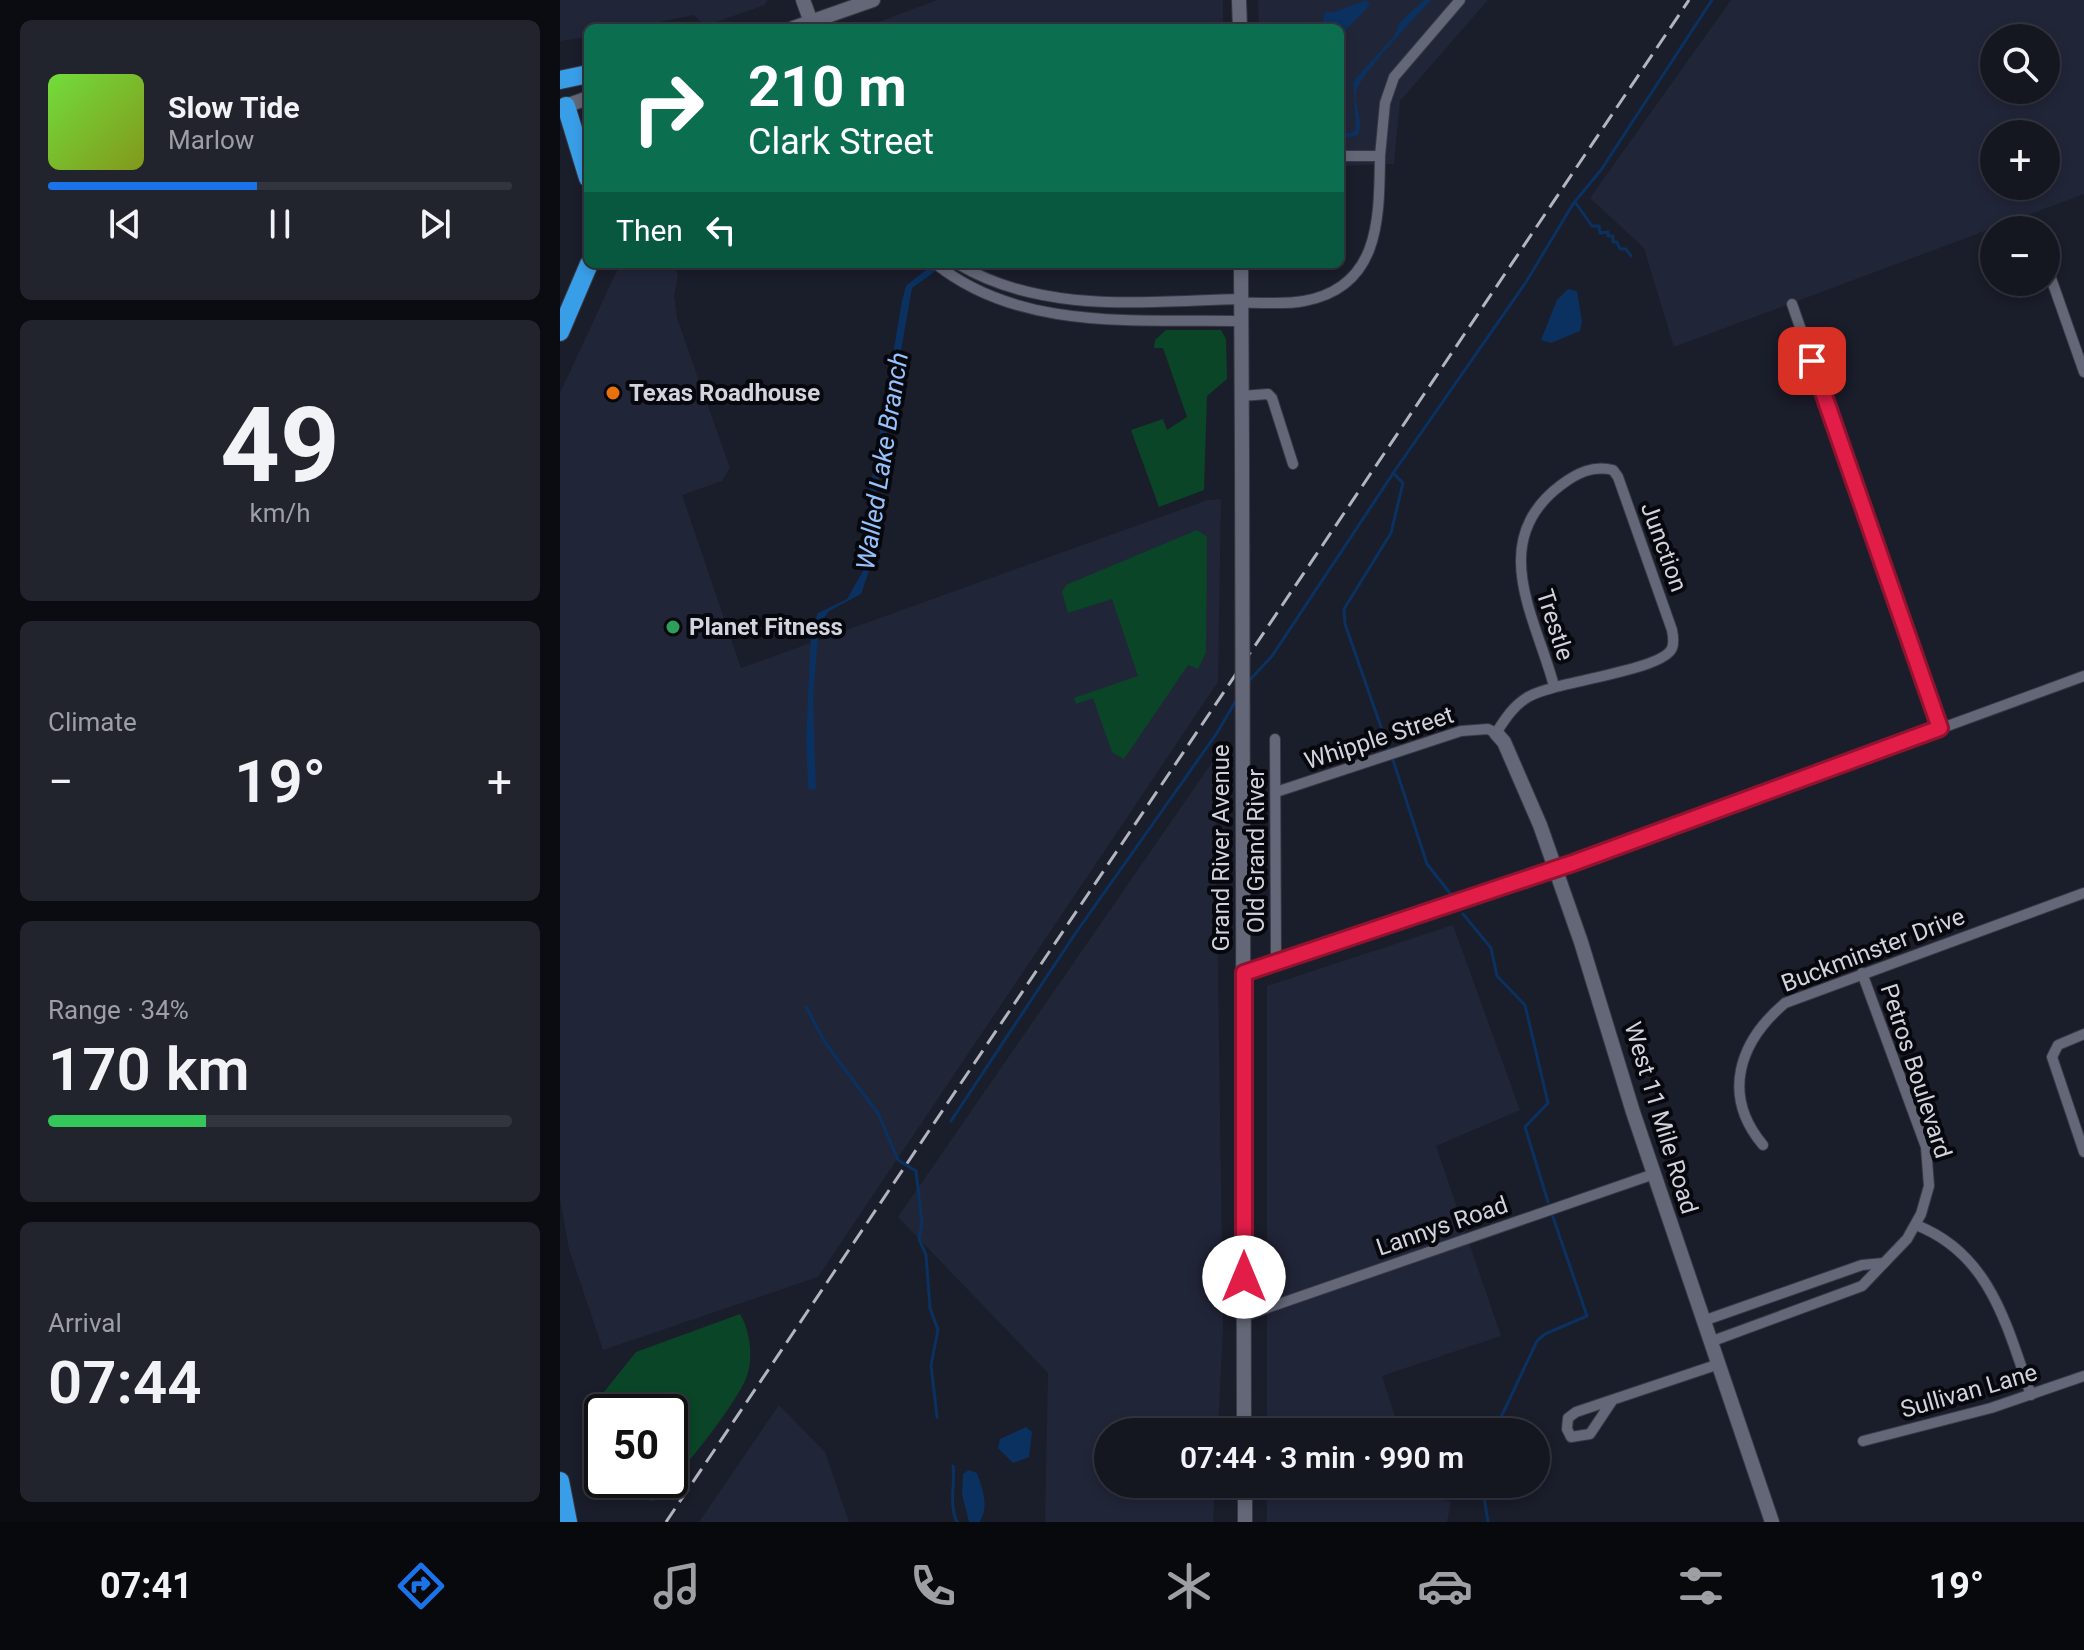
<!DOCTYPE html>
<html lang="en">
<head>
<meta charset="utf-8">
<style>
  :root { --surface:#141620; --page:#21232d; --text:#f1f3f6; --muted:#9d9fa5; --line:#33353e; --accent:#1a73e8 }
  body { margin:0; font-family:Roboto,sans-serif; background:var(--page); color:var(--text); height:100vh; display:flex; flex-direction:column; font-size:30px; white-space:nowrap }
  * { box-sizing:border-box; margin:0 }
  p { font-size:26px; color:var(--muted) }
  .icon { flex:none; width:44px; height:44px; fill:none; stroke:currentColor; stroke-width:2; stroke-linecap:round; stroke-linejoin:round }
  .map { position:relative; flex:1; overflow:hidden }
  .details { display:flex; flex-direction:column; gap:20px; padding:20px; background:#0b0c12; width:560px }
  .details>* { flex:none }
  .guide { position:absolute; left:24px; top:24px; width:760px; height:244px; border-radius:12px; box-shadow:0 4px 12px #0003,0 0 0 2px var(--line); background:#0b6e4f; color:#fff; overflow:hidden }
  .fabs { position:absolute; left:1420px; top:24px; display:grid; gap:16px }
  .fabs a { display:grid; place-items:center; width:80px; height:80px; border-radius:50%; background:var(--surface); box-shadow:0 4px 12px #0003,0 0 0 2px var(--line); font-size:40px }
  .speed { position:absolute; left:24px; top:1394px; display:flex; gap:16px; font-size:40px; font-weight:700; text-align:center }
  .speed>* { display:grid; place-content:center; width:104px; height:104px; border-radius:50%; background:var(--surface); box-shadow:0 4px 12px #0003,0 0 0 2px var(--line); line-height:1 }
  .speed .limit { border:4px solid #111; border-radius:12px; background:#fff; color:#111 }
  .pin { position:absolute; display:grid; place-items:center; width:68px; height:68px; color:#fff; margin:-34px; border-radius:16px; box-shadow:0 4px 12px #0006 }
  .me { position:absolute; width:88px; margin:-44px; rotate:0deg; stroke-linejoin:round; filter:drop-shadow(0 0 6px #0008) }
  .turn { display:flex; align-items:center; gap:28px; height:168px; padding:0 32px; font-size:36px }
  .turn .icon { width:104px; height:104px; stroke-width:2.5 }
  .turn b { display:block; font-size:56px; line-height:68px }
  .then { display:flex; align-items:center; height:76px; padding:0 32px; background:#0003; gap:16px; font-size:30px }
  .big { font-size:60px; font-weight:600; line-height:1.1 }
  .details .tile { flex:1; display:flex; flex-direction:column; justify-content:center; gap:12px; min-width:0; padding:0 28px; border-radius:12px; background:var(--page) }
  .details .dial { align-items:center; gap:0 }
  .dial b { font-size:104px; line-height:1 }
  .song { display:flex; align-items:center; gap:24px }
  .cover { width:96px; height:96px; border-radius:12px; background:linear-gradient(135deg,hsl(100 70% 55%),hsl(70 70% 35%)) }
  .played { height:8px; border-radius:4px; background:linear-gradient(90deg,var(--accent) 45%,var(--line) 45%) }
  .keys { display:flex; justify-content:space-around; direction:ltr }
  .heat { display:flex; justify-content:space-between; align-items:center; font-size:44px; direction:ltr }
  .charge { height:12px; border-radius:6px; background:linear-gradient(90deg,#34c759 34%,var(--line) 0) }
  .trip { position:absolute; left:534px; top:1418px; width:456px; height:80px; border-radius:40px; background:var(--surface); box-shadow:0 4px 12px #0003,0 0 0 2px var(--line); font-weight:600; line-height:80px; text-align:center }
  .menu { display:flex; height:128px; justify-content:space-around; align-items:center; background:#08090d; color:var(--muted) }
  .menu .icon { width:56px; height:56px }
  .menu .current { color:var(--accent) }
  .menu b { font-size:36px; color:var(--text) }
  main { display:flex; flex:1; min-height:0 }
  .map>svg:first-child { display:block }
  .built { fill:#212538; fill-rule:evenodd }
  .green { fill:#0a4527 }
  .water { fill:#0b3160 }
  .lines { fill:none; stroke-linecap:round; stroke-linejoin:round }
  .stream { stroke:#0b3160; stroke-width:3 }
  .street-casing { stroke:#373843; stroke-width:12 }
  .secondary-casing { stroke:#373843; stroke-width:16 }
  .highway-casing { stroke:#373843; stroke-width:20 }
  .street { stroke:#636777; stroke-width:10 }
  .secondary { stroke:#636777; stroke-width:14 }
  .highway { stroke:#399ee8; stroke-width:18 }
  .rail { stroke:#b2b4bf; stroke-width:3; stroke-dasharray:16 8; stroke-linecap:butt }
  .secondary-bridge-casing { stroke:#373843; stroke-width:16; stroke-linecap:butt }
  .secondary-bridge { stroke:#636777; stroke-width:14 }
  .route-casing { stroke:#92132f; stroke-width:20 }
  .route { stroke:#e11d48; stroke-width:14 }
  .food-dot { fill:#e8710a; stroke:#07080d; stroke-width:3 }
  .leisure-dot { fill:#2e9e5b; stroke:#07080d; stroke-width:3 }
  .labels { text-anchor:middle; dominant-baseline:central; stroke-width:8; stroke-linejoin:round; paint-order:stroke }
  .poi-label { font-size:24px; font-weight:bold; fill:#d1d3dd; stroke:#07080d; text-anchor:start }
  .street-label { font-size:24px; fill:#d1d3dd; stroke:#07080d }
  .water-label { font-size:26px; font-style:italic; fill:#95c2fe; stroke:#07080d }
</style>
</head>
<body>
<main>
<section class="details">
<div class="tile">
<div class="song"><i class="cover"></i><div><b>Slow Tide</b><p>Marlow</p></div></div>
<div class="played"></div>
<div class="keys"><svg class="icon" aria-label="previous" viewBox="0 0 24 24"><path d="M18 5L8 12l10 7zM5 5v14"/></svg><svg class="icon" aria-label="pause" viewBox="0 0 24 24"><path d="M8 5v14M16 5v14"/></svg><svg class="icon" aria-label="next" viewBox="0 0 24 24"><path d="M6 5l10 7-10 7zM19 5v14"/></svg></div>
</div>
<div class="tile dial"><b>49</b><p>km/h</p></div>
<div class="tile"><p>Climate</p>
<div class="heat"><a>−</a><b class="big">19°</b><a>+</a></div>
</div>
<div class="tile"><p>Range · 34%</p><b class="big">170 km</b><div class="charge"></div></div>
<div class="tile"><p>Arrival</p><b class="big">07:44</b></div>
</section>
<div class="map">
<svg width="1524" height="1522" viewBox="0 0 1524 1522">
  <rect width="100%" height="100%" fill="#1a1d2a"/>
  <!-- built -->
  <g class="built">
    <polygon points="0,0 207,0 205,5 145,26 134,15 70,28 28,28 28,37 0,41"/>
    <polygon points="377,0 663,0 663,28 303,28"/>
    <polygon points="698,0 928,0 840,101 834,164 780,166 780,28 699,28"/>
    <path d="M1171,0H1524V194L1114,347L1084,248L1030,198ZM1434,38H1486V90H1434ZM1434,134H1486V186H1434Z"/>
    <polygon points="60,264 112,264 118,275 114,296 117,318 170,468 162,481 122,495 181,668 648,500 661,499 658,682 258,1277 43,1350 9,1249 0,1199 0,393"/>
    <polygon points="655,758 663,1326 658,1432 548,1432 548,1484 655,1484 653,1522 485,1522 488,1373 338,1217"/>
    <polygon points="893,925 960,1110 876,1146 941,1336 822,1376 840,1432 707,1432 707,986"/>
    <polygon points="219,1405 265,1452 289,1522 139,1522"/>
    <polygon points="707,1484 858,1484 862,1494 891,1502 887,1522 707,1522"/>
  </g>
  <!-- green -->
  <g class="green">
    <polygon points="606,330 661,330 666,339 667,379 647,396 644,490 599,507 571,430 603,419 607,430 627,417 603,348 594,348 595,340"/>
    <polygon points="637,530 647,537 646,652 638,669 628,665 564,759 552,752 533,698 516,704 514,698 578,676 552,599 508,613 502,592 506,585"/>
    <path d="M180,1314C191,1332 194,1362 185,1381C168,1415 120,1474 93,1501C76,1499 64,1493 52,1480H110V1412H42L40,1397L76,1352Z"/>
  </g>
  <!-- water -->
  <g class="water">
    <polygon points="806,0 810,5 780,36 780,28 761,28 765,12 775,12"/>
    <path d="M864,0H871C858,14 798,77 796,92C794,108 804,120 798,135L780,139V132L791,133L796,129L793,82L834,36L841,21Z"/>
    <polygon points="372,265 381,267 352,288 311,522 311,565 301,594 269,611 259,625 253,697 256,789 252,790 248,788 246,741 251,631 258,613 287,599 303,571 302,537 342,301 346,286"/>
    <polygon points="1008,289 1017,291 1022,321 1020,331 991,343 981,340 997,300"/>
    <polygon points="466,1427 472,1432 469,1457 453,1463 438,1448 440,1439"/>
    <path d="M409,1470L417,1473C423,1490 429,1506 420,1522H409L402,1494L403,1474Z"/>
  </g>
  <g class="lines">
    <!-- stream -->
    <g class="stream">
      <polyline points="1015,202 1032,226 1039,226 1040,233 1048,232 1048,236 1053,236 1053,242 1057,242 1060,249 1066,249 1071,256"/>
      <polyline points="689,681 712,656 838,466 966,282 1013,204 1041,170 1152,0"/>
      <polyline points="829,750 785,624 784,609 831,533 843,483 833,473"/>
      <polyline points="833,760 867,864 893,897"/>
      <polyline points="903,914 931,948 937,976 965,1005 988,1103 965,1127 988,1202"/>
      <polyline points="246,1007 266,1044 319,1115 338,1160 356,1171 362,1222 359,1239 366,1255 370,1308 378,1330 371,1365 377,1417"/>
      <polyline points="391,1121 515,934 657,733 678,697"/>
      <polyline points="934,1432 977,1341 985,1334 1027,1316 993,1217"/>
      <path d="M393,1466C396,1481 388,1504 397,1522"/>
      <polyline points="922,1484 928,1522"/>
    </g>
    <!-- street casing -->
    <g class="street-casing">
      <g id="street">
        <polyline points="780,156 820,156 825,103 834,77 900,0"/>
        <polyline points="1472,224 1474,230"/>
        <path d="M376,264C461,332 579,319 681,321"/>
        <path d="M398,264C483,315 586,301 681,299"/>
        <polyline points="1486,264 1524,372"/>
        <path d="M681,303C701,302 724,305 744,301C821,287 819,217 820,156"/>
        <polyline points="1232,304 1380,728"/>
        <polyline points="681,396 708,394 712,398 733,464"/>
        <polyline points="715,739 716,963"/>
        <path d="M716,792L901,731L928,729L936,733C945,719 953,706 968,697C995,681 1103,671 1112,648C1114,643 1113,635 1112,630L1058,477L1053,470C1033,465 1017,473 1001,485C926,541 976,618 994,686"/>
        <polyline points="684,973 1013,863 1524,676"/>
        <polyline points="1524,1034 1498,1045 1492,1057 1524,1152"/>
        <path d="M1203,1145C1161,1095 1179,1042 1225,1003L1524,893"/>
        <path d="M1356,1225C1431,1254 1447,1327 1471,1395"/>
        <polyline points="684,1316 1094,1174"/>
        <polyline points="1143,1321 1302,1265 1324,1263"/>
        <polyline points="1150,1342 1302,1286 1347,1239 1361,1214 1369,1186 1366,1147 1302,973"/>
        <polyline points="1052,1401 1030,1434 1011,1437 1007,1429 1008,1418 1016,1412 1159,1364"/>
        <polyline points="1303,1441 1431,1408 1524,1376"/>
      </g>
    </g>
    <!-- secondary casing -->
    <g class="secondary-casing">
      <g id="secondary">
        <polyline points="243,0 251,22"/>
        <polyline points="679,0 680,28"/>
        <polyline points="233,28 313,0"/>
        <polyline points="0,108 28,98"/>
        <polyline points="681,264 682,450"/>
        <polyline points="936,733 944,742 980,825 1021,942 1073,1112 1212,1522"/>
        <polyline points="683,874 684,1432"/>
        <polyline points="685,1484 685,1522"/>
      </g>
    </g>
    <!-- highway casing -->
    <g class="highway-casing">
      <g id="highway">
        <polyline points="0,80 28,74"/>
        <polyline points="6,106 28,178"/>
        <polyline points="0,332 29,264"/>
        <polyline points="0,1481 8,1522"/>
      </g>
    </g>
    <!-- street -->
    <use href="#street" class="street"/>
    <!-- secondary -->
    <use href="#secondary" class="secondary"/>
    <!-- highway -->
    <use href="#highway" class="highway"/>
    <!-- rail -->
    <polyline class="rail" points="106,1522 1129,0"/>
    <!-- secondary-bridge casing -->
    <g class="secondary-bridge-casing">
      <polyline id="secondary-bridge" points="682,450 683,874"/>
    </g>
    <!-- secondary-bridge -->
    <use href="#secondary-bridge" class="secondary-bridge"/>
  </g>
  <g class="lines">
    <!-- route casing -->
    <g class="route-casing">
      <polyline id="route" points="684,1277 684,973 1013,863 1380,728 1252,361"/>
    </g>
    <!-- route -->
    <use href="#route" class="route"/>
  </g>
  <!-- markers -->
  <circle class="food-dot" cx="53" cy="393" r="8"/>
  <circle class="leisure-dot" cx="113" cy="627" r="8"/>
  <g class="labels">
    <!-- poi labels -->
    <g class="poi-label">
      <text x="69" y="393">Texas Roadhouse</text>
      <text x="129" y="627">Planet Fitness</text>
    </g>
    <!-- street labels -->
    <g class="street-label">
      <text transform="translate(1104 547) rotate(70)">Junction</text>
      <text transform="translate(995 625) rotate(72)">Trestle</text>
      <text transform="translate(819 738) rotate(-18)">Whipple Street</text>
      <text transform="translate(661 848) rotate(-90)">Grand River Avenue</text>
      <text transform="translate(696 851) rotate(-90)">Old Grand River</text>
      <text transform="translate(1313 950) rotate(-21)">Buckminster Drive</text>
      <text transform="translate(1356 1071) rotate(72)">Petros Boulevard</text>
      <text transform="translate(1101 1118) rotate(73)">West 11 Mile Road</text>
      <text transform="translate(882 1226) rotate(-19)">Lannys Road</text>
      <text transform="translate(1409 1391) rotate(-16)">Sullivan Lane</text>
    </g>
    <!-- water labels -->
    <g class="water-label">
      <text transform="translate(322 461) rotate(-81)">Walled Lake Branch</text>
    </g>
  </g>
</svg>
<div class="fabs">
<a><svg class="icon" aria-label="search" viewBox="0 0 24 24"><circle cx="10" cy="10" r="6"/><path d="M15 15l6 6"/></svg></a>
<a>+</a>
<a>−</a>
</div>
<div class="speed"><div class="limit">50</div></div>
<div class="pin" style="left:1252px;top:361px;background:#d93025"><svg class="icon" aria-label="arrive" viewBox="0 0 24 24"><path d="M6 21V4h12l-3 4 3 4H6"/></svg></div>
<svg class="me" style="left:684px;top:1277px" viewBox="-20 -20 40 40"><circle r="19" fill="#fff"/><path d="M0-13L10 11 0 6-10 11z" fill="#e11d48"/></svg>
<div class="trip">07:44 · 3 min · 990 m</div>
<div class="guide">
<div class="turn"><svg class="icon" aria-label="right" viewBox="0 0 24 24"><path d="M7 20v-9h11M14 6l5 5-5 5"/></svg><div><b>210 m</b>Clark Street</div></div>
<div class="then">Then<svg class="icon" aria-label="left" viewBox="0 0 24 24"><path d="M17 20v-9H6M10 6l-5 5 5 5"/></svg></div>
</div>
</div>
</main>
<nav class="menu">
<b>07:41</b>
<svg class="icon current" aria-label="directions" viewBox="0 0 24 24"><path d="M12 3l9 9-9 9-9-9zM9 14v-3h6M13 9l2 2-2 2"/></svg>
<svg class="icon" aria-label="music" viewBox="0 0 24 24"><path d="M9 18V5l10-2v13"/><circle cx="6" cy="18" r="3"/><circle cx="16" cy="16" r="3"/></svg>
<svg class="icon" aria-label="phone" viewBox="0 0 24 24"><path d="M5 4h4l2 5-3 2q2 4 5 5l2-3 5 2v4C11 20 4 13 5 4z"/></svg>
<svg class="icon" aria-label="climate" viewBox="0 0 24 24"><path d="M12 3v18M4 7l16 10M4 17L20 7"/></svg>
<svg class="icon" aria-label="car" viewBox="0 0 24 24"><path d="M5 17H2v-5l4-1 3-4h7l3 4 3 1v5h-3M9 17h6M6 11h13"/><circle cx="7" cy="17" r="2"/><circle cx="17" cy="17" r="2"/></svg>
<svg class="icon" aria-label="filters" viewBox="0 0 24 24"><path d="M4 7h16M4 17h16"/><circle cx="9" cy="7" r="2"/><circle cx="15" cy="17" r="2"/></svg>
<b>19°</b>
</nav>
</body>
</html>
